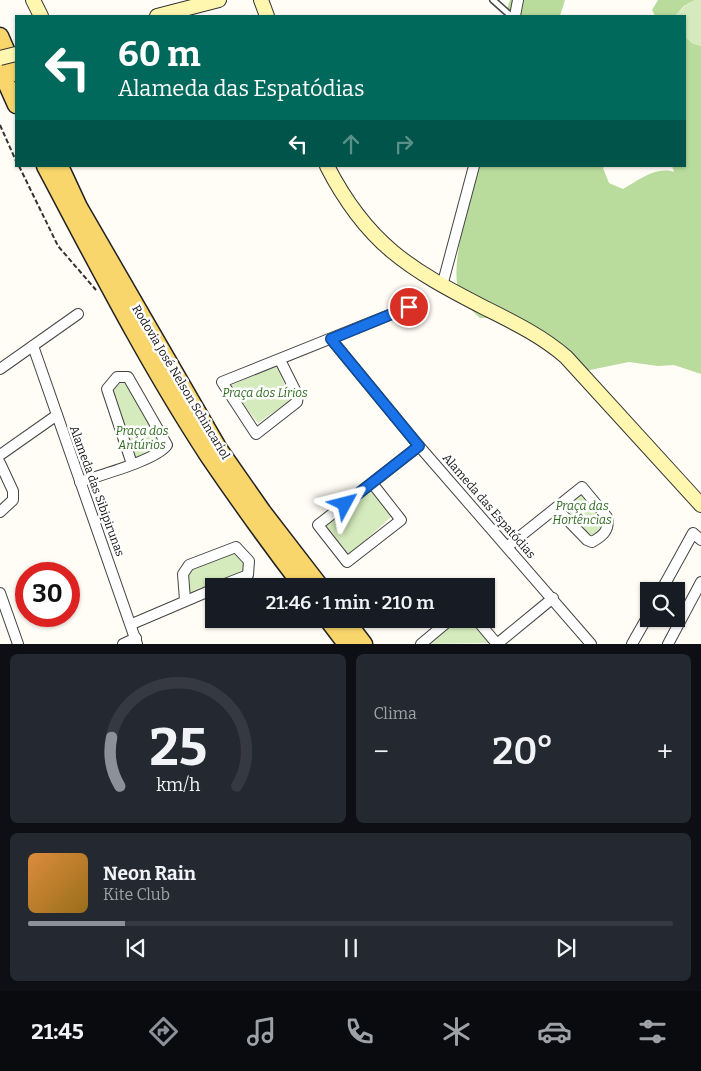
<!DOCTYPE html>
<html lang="pt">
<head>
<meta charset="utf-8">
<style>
  :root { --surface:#171b24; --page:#242831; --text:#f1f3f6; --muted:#9ea1a6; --line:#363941; --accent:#8c9099 }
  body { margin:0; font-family:Bitter,serif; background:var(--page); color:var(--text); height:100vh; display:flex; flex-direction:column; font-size:19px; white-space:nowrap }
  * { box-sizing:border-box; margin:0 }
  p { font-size:16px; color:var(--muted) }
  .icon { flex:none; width:28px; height:28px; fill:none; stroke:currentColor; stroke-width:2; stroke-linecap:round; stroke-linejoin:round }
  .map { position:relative; height:644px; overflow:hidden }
  .details { display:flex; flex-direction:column; gap:10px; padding:10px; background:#0d0f14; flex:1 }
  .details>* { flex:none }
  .hud { position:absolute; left:15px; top:15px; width:671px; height:152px; border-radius:0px; box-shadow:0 1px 4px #0004; background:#00695c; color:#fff; overflow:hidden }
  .buttons { position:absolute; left:640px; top:582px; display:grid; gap:10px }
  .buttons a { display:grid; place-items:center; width:45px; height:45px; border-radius:0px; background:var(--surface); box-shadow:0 1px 4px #0004; font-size:25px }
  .speed { position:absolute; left:15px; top:562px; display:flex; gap:10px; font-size:25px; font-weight:700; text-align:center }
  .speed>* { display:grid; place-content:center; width:65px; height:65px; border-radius:50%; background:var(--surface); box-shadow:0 1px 4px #0004; line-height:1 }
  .speed .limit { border:8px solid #d22; background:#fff; color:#111 }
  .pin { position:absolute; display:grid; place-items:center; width:42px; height:42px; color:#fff; margin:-21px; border:2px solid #fff; border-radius:50%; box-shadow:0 1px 5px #0007 }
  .me { position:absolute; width:55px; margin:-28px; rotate:52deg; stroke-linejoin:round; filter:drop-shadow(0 0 4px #0008) }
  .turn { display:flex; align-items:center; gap:18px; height:105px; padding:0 20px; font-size:22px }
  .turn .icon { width:65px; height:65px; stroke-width:2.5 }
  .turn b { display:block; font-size:35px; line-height:42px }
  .lanes { display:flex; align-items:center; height:48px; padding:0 20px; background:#0003; justify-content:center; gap:25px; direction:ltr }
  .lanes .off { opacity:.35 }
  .big { font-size:38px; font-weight:600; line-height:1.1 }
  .details .widget { flex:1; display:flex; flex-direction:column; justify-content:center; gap:8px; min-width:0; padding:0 18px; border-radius:8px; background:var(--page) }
  .details .dial { align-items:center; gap:0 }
  .dial svg { height:130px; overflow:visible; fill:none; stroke:var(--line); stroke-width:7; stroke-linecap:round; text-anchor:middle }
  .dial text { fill:var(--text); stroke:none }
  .song { display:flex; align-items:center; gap:15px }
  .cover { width:60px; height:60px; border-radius:8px; background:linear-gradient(135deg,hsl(30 70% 55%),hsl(40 70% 35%)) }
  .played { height:5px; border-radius:2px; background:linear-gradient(90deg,var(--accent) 15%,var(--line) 15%) }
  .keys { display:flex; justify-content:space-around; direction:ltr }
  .heat { display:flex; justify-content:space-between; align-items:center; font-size:28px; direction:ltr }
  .details .tiles { flex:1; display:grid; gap:10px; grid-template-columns:1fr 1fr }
  .widget:last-child { grid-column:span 2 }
  .trip { position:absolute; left:205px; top:578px; width:290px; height:50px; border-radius:0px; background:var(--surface); box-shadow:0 1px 4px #0004; font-weight:600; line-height:50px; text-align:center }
  .tabs { display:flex; height:80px; justify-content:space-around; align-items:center; background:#090b0e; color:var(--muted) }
  .tabs .icon { width:35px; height:35px }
  .tabs .current { color:var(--accent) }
  .tabs b { font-size:22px; color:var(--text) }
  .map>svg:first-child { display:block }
  .green { fill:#d5ebbd }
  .forest { fill:#b9dc9c }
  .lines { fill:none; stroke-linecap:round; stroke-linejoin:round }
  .service-casing { stroke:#444; stroke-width:8 }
  .minor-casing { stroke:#444; stroke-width:12 }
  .secondary-casing { stroke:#333; stroke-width:16 }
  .primary-casing { stroke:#222; stroke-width:19 }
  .path { stroke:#333; stroke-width:2; stroke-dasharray:5 2.5; stroke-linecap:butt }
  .service { stroke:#fff; stroke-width:5 }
  .minor { stroke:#fff; stroke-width:10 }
  .secondary { stroke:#fff6b0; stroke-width:14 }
  .primary { stroke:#f9d66b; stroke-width:16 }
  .secondary-bridge-casing { stroke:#333; stroke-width:16; stroke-linecap:butt }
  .secondary-bridge { stroke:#fff6b0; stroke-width:14 }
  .route-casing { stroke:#114b97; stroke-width:12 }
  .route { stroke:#1a73e8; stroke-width:9 }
  .labels { text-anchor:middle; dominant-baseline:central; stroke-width:5; stroke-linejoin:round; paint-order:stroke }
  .street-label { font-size:12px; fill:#111; stroke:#fff }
  .park-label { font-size:12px; font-style:italic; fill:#2f6b1f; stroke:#fff }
</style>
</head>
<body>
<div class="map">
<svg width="701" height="644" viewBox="0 0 701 644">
  <rect width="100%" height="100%" fill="#fffdf5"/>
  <!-- green -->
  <g class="green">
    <polygon points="695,0 701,0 701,46 692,43 685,37 685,16 675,16 685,6"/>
    <polygon points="277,366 291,400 258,423 229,386"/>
    <polygon points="126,380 161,442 155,450 133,458 109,390 118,381"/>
    <polygon points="371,487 392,516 349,555 325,526"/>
    <polygon points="581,490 606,524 592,539 559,508"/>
    <polygon points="234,550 245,561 246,573 187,596 184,576 191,567"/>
    <polygon points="455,619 471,619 490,643 425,644"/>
  </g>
  <!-- forest -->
  <g class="forest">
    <polygon points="510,0 565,0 560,16 505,16"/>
    <polygon points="658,0 695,0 684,6 675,16 655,16 652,10"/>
    <path d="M685,37L692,43L701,46V374L674,365L658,366L629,362L585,371L508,318H480C470,309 458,298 457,284C453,250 471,200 479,166H605L603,168L609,183L623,189C639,180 656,166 674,172L672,166H685Z"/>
  </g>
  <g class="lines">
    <!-- service casing -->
    <g class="service-casing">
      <polyline id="service" points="493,0 511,16"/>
    </g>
    <!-- minor casing -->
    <g class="minor-casing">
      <g id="minor">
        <polyline points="515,16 518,0"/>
        <polyline points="442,286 474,166"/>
        <polyline points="331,339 419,446 591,644"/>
        <polyline points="33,346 137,644"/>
        <polyline points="280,360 298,396 297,402 256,434 222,382 409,307"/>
        <polyline points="0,369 78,314"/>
        <polyline points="0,455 57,415"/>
        <polyline points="0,463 13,491 13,500 0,512"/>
        <path d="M80,482C100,475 157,460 167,445L128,377H117L107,389L132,464"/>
        <polyline points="372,483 401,520 347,562 318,525 419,446"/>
        <path d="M508,546L582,487L607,517C610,530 603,536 592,542L587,540L556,508"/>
        <polyline points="661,591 693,533 701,540"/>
        <polyline points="0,593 18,644"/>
        <polyline points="185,600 183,574 189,565 236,547 249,561 248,575 220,586"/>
        <polyline points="476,619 497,644"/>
        <polyline points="132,624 214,589"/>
        <polyline points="123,644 136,638"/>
        <polyline points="421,644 451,619"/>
        <polyline points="497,644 553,598"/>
        <polyline points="632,644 649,614"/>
        <polyline points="668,644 701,582"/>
      </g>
    </g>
    <!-- secondary casing -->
    <g class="secondary-casing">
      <g id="secondary">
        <polyline points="33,0 41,16"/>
        <polyline points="261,0 267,16"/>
        <polyline points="157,16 219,0"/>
        <path d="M327,166C367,244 409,269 485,308C513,322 542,336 566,357L701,505"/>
      </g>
    </g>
    <!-- primary casing -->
    <g class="primary-casing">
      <g id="primary">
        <polyline points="0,36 16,73"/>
        <polyline points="0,69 16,105"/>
        <path d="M45,166C97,264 148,364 209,457C239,501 270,544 302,586"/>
        <polyline points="60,166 79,207 219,449 263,512 320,586"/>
        <polyline points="327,619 346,644"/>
        <polyline points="345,619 364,644"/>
      </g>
    </g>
    <!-- path -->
    <g class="path">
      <polyline points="0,125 16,161"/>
      <polyline points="19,166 58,246 96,290"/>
      <polyline points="311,619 315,624"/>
    </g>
    <!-- service -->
    <use href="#service" class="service"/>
    <!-- minor -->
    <use href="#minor" class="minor"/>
    <!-- secondary -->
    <use href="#secondary" class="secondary"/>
    <!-- primary -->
    <use href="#primary" class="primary"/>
    <!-- secondary-bridge casing -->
    <g class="secondary-bridge-casing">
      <polyline id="secondary-bridge" points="0,58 16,54"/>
    </g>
    <!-- secondary-bridge -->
    <use href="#secondary-bridge" class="secondary-bridge"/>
  </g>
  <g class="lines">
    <!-- route casing -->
    <g class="route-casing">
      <polyline id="route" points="345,504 419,446 331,339 409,307"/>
    </g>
    <!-- route -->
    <use href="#route" class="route"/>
  </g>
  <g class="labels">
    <!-- street labels -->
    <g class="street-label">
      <text transform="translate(181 382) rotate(59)">Rodovia José Nelson Schincariol</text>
      <text transform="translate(97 491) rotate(70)">Alameda das Sibipirunas</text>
      <text transform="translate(489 506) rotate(49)">Alameda das Espatódias</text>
    </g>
    <!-- park labels -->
    <g class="park-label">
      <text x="265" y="393">Praça dos Lírios</text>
      <text x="142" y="431">Praça dos<tspan x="142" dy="14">Antúrios</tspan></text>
      <text x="582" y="506">Praça das<tspan x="582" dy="14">Hortências</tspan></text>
    </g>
  </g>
</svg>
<div class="buttons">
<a><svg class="icon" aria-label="search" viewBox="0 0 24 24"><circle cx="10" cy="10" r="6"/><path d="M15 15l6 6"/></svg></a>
</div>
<div class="speed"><div class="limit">30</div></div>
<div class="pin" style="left:409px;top:307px;background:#d93025"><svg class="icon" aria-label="arrive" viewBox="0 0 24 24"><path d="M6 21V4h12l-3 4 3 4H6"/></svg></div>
<svg class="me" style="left:345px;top:504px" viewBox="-20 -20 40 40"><path d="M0-17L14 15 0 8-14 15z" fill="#1a73e8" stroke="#fff" stroke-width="4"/></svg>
<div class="trip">21:46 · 1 min · 210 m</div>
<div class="hud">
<div class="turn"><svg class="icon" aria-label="left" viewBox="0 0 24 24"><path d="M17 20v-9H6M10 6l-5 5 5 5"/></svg><div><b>60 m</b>Alameda das Espatódias</div></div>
<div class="lanes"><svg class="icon" aria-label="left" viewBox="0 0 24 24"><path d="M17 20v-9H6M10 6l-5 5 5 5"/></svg><svg class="icon off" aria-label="ahead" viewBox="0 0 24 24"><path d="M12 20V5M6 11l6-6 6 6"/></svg><svg class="icon off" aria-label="right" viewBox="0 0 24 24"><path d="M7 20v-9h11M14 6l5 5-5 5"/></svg></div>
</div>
</div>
<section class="details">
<div class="tiles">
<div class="widget dial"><svg viewBox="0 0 100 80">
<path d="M14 69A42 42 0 1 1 86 69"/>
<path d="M14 69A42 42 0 0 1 9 39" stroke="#8c9099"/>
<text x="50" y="56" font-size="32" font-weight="700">25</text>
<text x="50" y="72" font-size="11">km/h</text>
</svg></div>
<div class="widget"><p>Clima</p>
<div class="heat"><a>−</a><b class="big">20°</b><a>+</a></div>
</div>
<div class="widget">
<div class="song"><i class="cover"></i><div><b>Neon Rain</b><p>Kite Club</p></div></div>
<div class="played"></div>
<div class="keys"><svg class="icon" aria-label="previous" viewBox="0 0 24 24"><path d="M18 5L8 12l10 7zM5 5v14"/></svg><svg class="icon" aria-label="pause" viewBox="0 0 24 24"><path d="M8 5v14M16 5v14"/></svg><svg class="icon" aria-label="next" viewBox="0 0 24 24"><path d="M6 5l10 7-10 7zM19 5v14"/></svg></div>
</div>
</div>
</section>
<nav class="tabs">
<b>21:45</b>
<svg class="icon current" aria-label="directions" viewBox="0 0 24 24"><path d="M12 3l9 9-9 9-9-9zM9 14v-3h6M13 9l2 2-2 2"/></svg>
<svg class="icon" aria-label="music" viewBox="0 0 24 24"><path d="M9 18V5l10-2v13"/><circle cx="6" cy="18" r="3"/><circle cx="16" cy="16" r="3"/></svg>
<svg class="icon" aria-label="phone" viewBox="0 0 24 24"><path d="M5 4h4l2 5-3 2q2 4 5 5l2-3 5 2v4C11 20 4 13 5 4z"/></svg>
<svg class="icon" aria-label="climate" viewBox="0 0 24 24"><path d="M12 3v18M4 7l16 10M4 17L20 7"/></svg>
<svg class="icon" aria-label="car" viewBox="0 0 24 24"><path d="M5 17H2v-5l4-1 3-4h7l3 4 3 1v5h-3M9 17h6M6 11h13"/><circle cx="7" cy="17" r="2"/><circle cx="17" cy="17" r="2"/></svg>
<svg class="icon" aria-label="filters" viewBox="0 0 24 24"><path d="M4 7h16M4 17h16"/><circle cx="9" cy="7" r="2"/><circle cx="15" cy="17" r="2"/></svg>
</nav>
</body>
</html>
